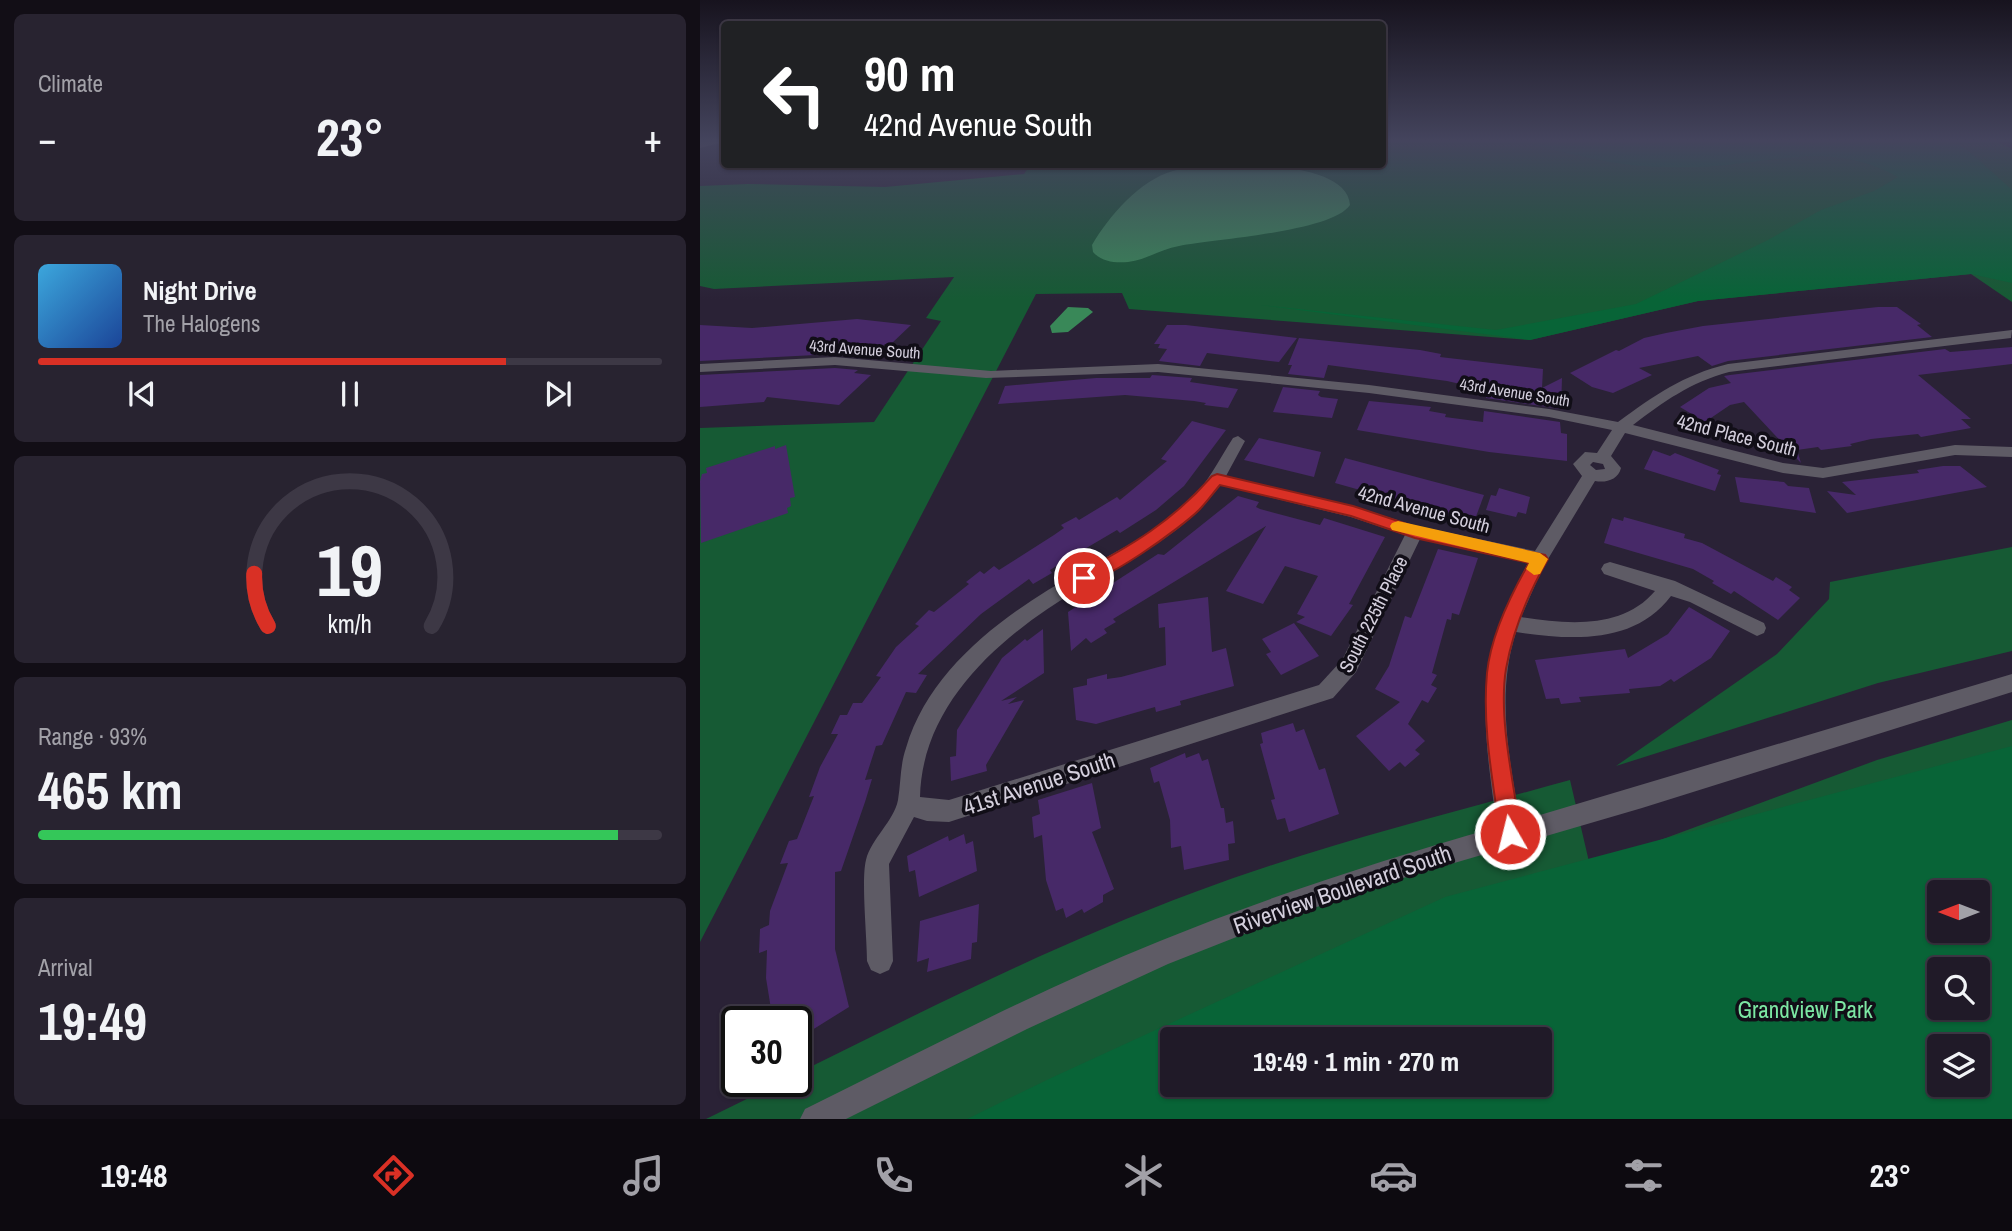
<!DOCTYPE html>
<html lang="en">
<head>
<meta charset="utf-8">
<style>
  :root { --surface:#201a28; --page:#282330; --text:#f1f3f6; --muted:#a2a1a8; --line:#3d3845; --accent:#d93025 }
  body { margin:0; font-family:"Archivo Narrow",sans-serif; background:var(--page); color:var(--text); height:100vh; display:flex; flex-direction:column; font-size:26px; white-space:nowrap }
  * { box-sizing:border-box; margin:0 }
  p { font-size:23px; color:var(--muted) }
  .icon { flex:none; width:38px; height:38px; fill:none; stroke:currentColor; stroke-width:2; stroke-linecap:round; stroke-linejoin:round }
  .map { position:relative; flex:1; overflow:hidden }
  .drawer { display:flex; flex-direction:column; gap:14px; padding:14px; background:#120e16; width:700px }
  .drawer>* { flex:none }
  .top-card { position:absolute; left:21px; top:21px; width:665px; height:147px; border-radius:7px; box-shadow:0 2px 5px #0004,0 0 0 2px var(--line); background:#202124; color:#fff; overflow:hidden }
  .needle { width:46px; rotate:270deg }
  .controls { position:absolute; left:1227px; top:880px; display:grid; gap:14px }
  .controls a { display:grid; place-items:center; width:63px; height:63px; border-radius:7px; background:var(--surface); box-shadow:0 2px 5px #0004,0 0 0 2px var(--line); font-size:35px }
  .speed { position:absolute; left:21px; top:1006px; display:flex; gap:14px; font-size:35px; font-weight:700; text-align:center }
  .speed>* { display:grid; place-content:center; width:91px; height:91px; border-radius:50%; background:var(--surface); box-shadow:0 2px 5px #0004,0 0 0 2px var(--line); line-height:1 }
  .speed .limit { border:4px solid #111; border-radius:10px; background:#fff; color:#111 }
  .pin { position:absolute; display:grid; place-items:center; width:60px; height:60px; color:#fff; margin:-30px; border:4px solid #fff; border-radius:50%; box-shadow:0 2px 7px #0007 }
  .me { position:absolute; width:77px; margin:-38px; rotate:352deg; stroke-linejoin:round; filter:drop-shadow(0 0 5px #0008) }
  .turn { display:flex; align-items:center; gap:24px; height:147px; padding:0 28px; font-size:32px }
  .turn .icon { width:91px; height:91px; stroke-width:2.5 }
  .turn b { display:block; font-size:49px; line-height:60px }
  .big { font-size:52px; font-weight:800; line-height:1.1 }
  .drawer .card { flex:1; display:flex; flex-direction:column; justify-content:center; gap:10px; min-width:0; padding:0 24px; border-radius:10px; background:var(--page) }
  .drawer .dial { align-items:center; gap:0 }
  .dial svg { height:182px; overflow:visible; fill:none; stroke:var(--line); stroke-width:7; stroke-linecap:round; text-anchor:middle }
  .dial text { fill:var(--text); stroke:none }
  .song { display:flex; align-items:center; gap:21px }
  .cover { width:84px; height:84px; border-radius:10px; background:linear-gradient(135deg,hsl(200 70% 55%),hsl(220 70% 35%)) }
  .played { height:7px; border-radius:4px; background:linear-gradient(90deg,var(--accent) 75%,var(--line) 75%) }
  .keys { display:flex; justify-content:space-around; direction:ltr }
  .heat { display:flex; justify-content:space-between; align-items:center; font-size:38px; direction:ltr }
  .charge { height:10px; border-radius:5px; background:linear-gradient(90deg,#34c759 93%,var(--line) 0) }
  .trip { position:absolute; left:460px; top:1027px; width:392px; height:70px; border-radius:7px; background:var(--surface); box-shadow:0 2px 5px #0004,0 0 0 2px var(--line); font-weight:800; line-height:70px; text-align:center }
  .tabs { display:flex; height:112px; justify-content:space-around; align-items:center; background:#0d0a10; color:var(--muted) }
  .tabs .icon { width:49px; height:49px }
  .tabs .selected { color:var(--accent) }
  .tabs b { font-size:32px; color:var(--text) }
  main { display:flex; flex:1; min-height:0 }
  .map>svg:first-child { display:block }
  .green { fill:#165a34; fill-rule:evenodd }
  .forest { fill:#086437; fill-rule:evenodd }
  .water { fill:#398858 }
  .building { fill:#472968 }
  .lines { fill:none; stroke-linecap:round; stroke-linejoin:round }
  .minor { fill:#5e5b65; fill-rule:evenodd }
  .route { fill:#d93025; stroke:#8d1f18; stroke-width:2 }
  .slow { fill:#f59e0b }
  .labels { text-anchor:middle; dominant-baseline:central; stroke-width:7; stroke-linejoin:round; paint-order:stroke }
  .far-street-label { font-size:16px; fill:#d3cedc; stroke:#110e17 }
  .street-label { font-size:19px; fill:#d3cedc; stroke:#110e17 }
  .near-street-label { font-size:23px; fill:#d3cedc; stroke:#110e17 }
  .near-park-label { font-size:23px; fill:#7ce7a3; stroke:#110e17 }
</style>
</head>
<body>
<main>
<section class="drawer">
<div class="card"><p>Climate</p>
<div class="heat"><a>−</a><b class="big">23°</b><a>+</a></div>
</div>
<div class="card">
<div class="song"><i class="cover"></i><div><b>Night Drive</b><p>The Halogens</p></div></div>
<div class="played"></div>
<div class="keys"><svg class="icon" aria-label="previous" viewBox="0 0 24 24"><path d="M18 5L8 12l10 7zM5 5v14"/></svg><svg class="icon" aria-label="pause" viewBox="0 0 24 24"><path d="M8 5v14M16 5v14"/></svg><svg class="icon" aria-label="next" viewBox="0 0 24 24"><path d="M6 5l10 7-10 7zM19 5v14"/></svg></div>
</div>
<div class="card dial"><svg viewBox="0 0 100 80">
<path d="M14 69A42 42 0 1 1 86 69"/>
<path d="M14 69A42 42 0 0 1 8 46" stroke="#d93025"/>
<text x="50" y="56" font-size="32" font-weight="700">19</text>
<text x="50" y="72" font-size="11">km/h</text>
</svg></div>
<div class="card"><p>Range · 93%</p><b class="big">465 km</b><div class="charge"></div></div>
<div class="card"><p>Arrival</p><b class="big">19:49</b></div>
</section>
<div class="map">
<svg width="1312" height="1119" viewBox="0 0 1312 1119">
  <rect width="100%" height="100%" fill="#2a2236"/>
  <!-- green -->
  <g class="green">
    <polygon points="683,142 1299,142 1312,149 1312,302 1271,274 998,301 830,340 429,309 422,293 336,294 0,942 0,428 174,422 241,321 226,318 254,277 14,289 0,286 0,186 48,184 185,187 324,174 331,164 682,164"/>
    <polygon points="1312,547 1312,651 1178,683 916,766 1077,654 1129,599 1130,582"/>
    <path d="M1312,720V1119H6L81,1082H96V1074C227,1009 358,943 495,892C617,846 744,815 870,780L890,866L1177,760ZM1239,892H1278V931H1239ZM1239,970H1278V1008H1239ZM472,1040H840V1085H472ZM1239,1046H1278V1085H1239Z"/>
  </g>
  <!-- forest -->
  <g class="forest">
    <path d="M816,142H1254L1271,153L1312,190V283L1271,274L998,301L830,340L560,305L796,330L936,304L1068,240L1121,210L1174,191L1198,177C1140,145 1090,158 1027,165C1001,168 957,168 931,165C893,161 855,149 816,142Z"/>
    <path d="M1312,746V1119H267L351,1078L745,897ZM1239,892H1278V931H1239ZM1239,970H1278V1008H1239ZM472,1040H840V1085H472ZM1239,1046H1278V1085H1239Z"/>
  </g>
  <!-- water -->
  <g class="water">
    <path d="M523,165C551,164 648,164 650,205C632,232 514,239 479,246C461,249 446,260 428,262C415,263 402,262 393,252L392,245C409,216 440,180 473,171C490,166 507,167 523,165Z"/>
    <polygon points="368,307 388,308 393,312 368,332 352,333 350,326"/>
  </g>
  <!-- building -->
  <g class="building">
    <polygon points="1178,307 1197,307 1221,324 1217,325 1232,337 1028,361 1012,366 998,356 939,368 952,375 913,393 892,387 870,373 916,350 919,351 944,338 966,333 1003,326"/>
    <polygon points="157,319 211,325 191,344 185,344 170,358 135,354 0,361 0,325 52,328"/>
    <polygon points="467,325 486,325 597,338 579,362 507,353 500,366 459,361 467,349 458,348 460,344 454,344"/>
    <polygon points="599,338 720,350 741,354 740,357 843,369 842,388 862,378 861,409 786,398 787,390 747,381 628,365 624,378 588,374 592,365 588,365"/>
    <polygon points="1312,347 1312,364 1218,375 1271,419 1261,419 1271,428 1221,437 1218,434 1171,439 1150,444 1152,446 1121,450 1118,447 1097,450 1101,463 1044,402 1030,405 1005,422 980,407 1009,388 1031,383 1024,376 1030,375 1245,349 1250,352"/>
    <polygon points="135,368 158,370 154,373 171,375 139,405 67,397 64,402 0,407 0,375"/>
    <polygon points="452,375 492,378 490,382 538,389 528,408 504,405 506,403 494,401 425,395 298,404 305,386 396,378 450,378"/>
    <polygon points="583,387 620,391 618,395 621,397 638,399 632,418 573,412"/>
    <polygon points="669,401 731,407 729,411 746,414 745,417 783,422 784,411 860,422 861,433 867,434 867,461 789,452 657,430"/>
    <polygon points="492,421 526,430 484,486 456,510 420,533 417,530 366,560 350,570 352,573 333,584 329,579 281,614 218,674 227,675 216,693 206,692 182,745 176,746 165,780 172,779 165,802 141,871 135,872 135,949 149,1007 96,1040 96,1022 50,1022 71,1009 66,978 67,950 59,953 60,929 69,925 70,911 88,863 80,864 89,841 97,839 114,796 109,797 120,767 138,734 131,734 140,715 147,715 153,703 162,703 181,677 176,676 196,647 219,626 215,624 229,610 234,612 269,584 266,582 280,571 284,574 294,566 299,570 354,535 364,528 361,525 376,517 379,520 417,497 420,500 467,461 461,459"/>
    <polygon points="559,438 621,452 614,477 544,460"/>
    <polygon points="86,445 95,497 90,498 91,506 87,508 88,513 1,543 0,481 2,474 7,473 6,468 75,446 75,449"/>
    <polygon points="953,450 970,456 975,453 1019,470 1017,474 1021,475 1015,491 944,469"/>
    <polygon points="645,458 784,495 774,522 635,483"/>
    <polygon points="1243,466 1260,466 1287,487 1147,513 1127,491 1156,495 1142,482 1219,473 1217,470"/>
    <polygon points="1035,477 1084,482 1088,486 1109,488 1116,513 1040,502"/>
    <polygon points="799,488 830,497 826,514 818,512 816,517 786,510 791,495 796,496"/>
    <polygon points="538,496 559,502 556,507 560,509 620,525 624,518 685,537 649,604 653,605 631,636 596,622 605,617 597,614 618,576 585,566 563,604 526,591 566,526 413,619 416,622 404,629 407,633 391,643 386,638 371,651 368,612 458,554 464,555"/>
    <polygon points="924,517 985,534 984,538 1002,543 1073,581 1076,577 1092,587 1089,590 1100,598 1078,620 1034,591 1031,594 1012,583 1014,581 993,569 904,543 912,518 923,521"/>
    <polygon points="738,549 778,558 759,615 752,613 751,620 747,619 732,673 737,675 731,685 737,688 728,703 722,700 708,724 725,741 715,750 720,754 705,767 700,762 689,771 656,736 700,702 675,689 689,666 705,616 711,618"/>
    <polygon points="508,597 512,652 526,648 534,686 480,701 481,705 456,712 455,707 396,724 376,720 373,688 387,685 387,679 407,674 407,679 421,677 466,665 465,627 459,628 458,604"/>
    <polygon points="989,607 1030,631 1011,658 974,682 971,679 960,686 929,689 930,693 879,697 881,702 861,704 859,698 846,699 835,660 925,649 928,658 968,634"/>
    <polygon points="594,623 619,656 581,675 566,654 571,652 562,639"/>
    <polygon points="343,629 344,673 301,701 317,697 308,704 324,700 286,765 287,771 251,781 250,757 256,756 257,730 302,658 325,639 327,641"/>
    <polygon points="593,723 596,732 604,729 619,770 625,768 639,814 589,832 585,818 577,820 571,800 575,799 560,744 563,743 561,733"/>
    <polygon points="485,753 486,758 499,753 502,761 508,759 521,808 524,808 526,823 533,821 535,843 528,844 529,860 484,870 481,846 471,848 470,820 459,781 454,783 450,768"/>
    <polygon points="392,783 401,828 392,832 414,889 403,895 403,902 384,913 382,909 366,918 363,908 356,911 346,880 342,835 334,838 332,817 340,814 338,800"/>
    <polygon points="264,834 266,844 273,841 277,871 219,897 215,870 209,872 207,856 248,836 249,841"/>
    <polygon points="279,904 277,942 272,943 271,959 227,972 229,958 217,962 220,921"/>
  </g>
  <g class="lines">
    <!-- minor -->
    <g class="minor">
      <polygon points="0,142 23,142 0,148"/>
      <path d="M1312,330L1311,338L1029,372C991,382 963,402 933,425L1083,463L1123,468L1255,445L1312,447V457L1255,455L1123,478L1083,473L925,433L911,456L921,468C918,480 906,483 895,481L842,569L821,617C866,624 922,630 955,591L904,574L901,569L904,564L910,562L975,581L1064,623L1066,628L1064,633L1057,636L990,602L971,596C934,645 871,640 816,632C796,694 809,758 820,821L1312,674V692L942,808L703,878L590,916L468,964L327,1029L146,1119H100L105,1109C222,1051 339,990 460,941C570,896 683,860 797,827C782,718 773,664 828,563L720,539L656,672L633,698L249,822L227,821L214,817L189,864L193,961L189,970L180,974L171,970L167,961C167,937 161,880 166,860C171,839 194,821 198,800C201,782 200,765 206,748C230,666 310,610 381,571C417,551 457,532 488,503C507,484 519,460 533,438L538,436L545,441L526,476L653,506L716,526L835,551L882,476L873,464L885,452L897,453L912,430L849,417L669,393L458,372L286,378L135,365L0,372V364L135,357L291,371L458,364L669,385L849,409L918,422C955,395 983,375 1028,364ZM893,462L903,464L905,469L896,470L890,465ZM520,485L651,517L705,535L642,660L619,685L249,800L220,797C222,702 303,634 379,589C430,559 485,535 520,485Z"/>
    </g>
  </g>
  <!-- sky -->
  <linearGradient id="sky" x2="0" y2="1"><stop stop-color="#17131e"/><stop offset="0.47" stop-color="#44445d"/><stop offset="1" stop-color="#44445d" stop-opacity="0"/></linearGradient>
  <rect width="1312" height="299" fill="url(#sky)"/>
  <!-- route -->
  <path class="route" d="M517,474L653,506L716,527L845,555L848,559C828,594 813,629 806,669C798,717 814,785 821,834L818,842L810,845L803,842L800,834C793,781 782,727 787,673C791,635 810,596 829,563L715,538L651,516L520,485C513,493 507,502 499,510C483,526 399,588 379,582L376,578L379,573C431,546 473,521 512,476Z"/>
  <!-- slow -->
  <polygon class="slow" points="698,521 840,553 848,559 840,574 834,575 826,569 829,563 692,530 690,526 692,523"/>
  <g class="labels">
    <!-- far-street labels -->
    <g class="far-street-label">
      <text transform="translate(165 349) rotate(4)">43rd Avenue South</text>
      <text transform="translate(815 392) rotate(9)">43rd Avenue South</text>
    </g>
    <!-- street labels -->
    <g class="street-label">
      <text transform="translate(1037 435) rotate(14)">42nd Place South</text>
      <text transform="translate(724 509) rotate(15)">42nd Avenue South</text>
      <text transform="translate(673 614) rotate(-63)">South 225th Place</text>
    </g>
    <!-- near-street labels -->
    <g class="near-street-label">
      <text transform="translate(339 783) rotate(-18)">41st Avenue South</text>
      <text transform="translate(642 889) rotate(-19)">Riverview Boulevard South</text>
    </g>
    <!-- near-park labels -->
    <g class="near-park-label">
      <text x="1105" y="1009">Grandview Park</text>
    </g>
  </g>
</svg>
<div class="controls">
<a><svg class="needle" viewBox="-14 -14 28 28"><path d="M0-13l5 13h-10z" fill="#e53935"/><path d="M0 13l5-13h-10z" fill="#a2a1a8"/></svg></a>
<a><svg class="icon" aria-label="search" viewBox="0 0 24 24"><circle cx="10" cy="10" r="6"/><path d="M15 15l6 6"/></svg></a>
<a><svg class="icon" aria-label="layers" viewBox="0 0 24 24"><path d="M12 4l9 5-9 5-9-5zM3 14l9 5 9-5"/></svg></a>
</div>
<div class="speed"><div class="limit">30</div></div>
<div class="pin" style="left:384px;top:578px;background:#d93025"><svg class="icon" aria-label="arrive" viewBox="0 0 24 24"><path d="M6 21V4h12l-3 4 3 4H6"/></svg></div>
<svg class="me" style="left:810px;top:834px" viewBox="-20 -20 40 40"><circle r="17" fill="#d93025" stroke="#fff" stroke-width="3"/><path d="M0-11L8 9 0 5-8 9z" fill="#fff"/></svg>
<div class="trip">19:49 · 1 min · 270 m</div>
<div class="top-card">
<div class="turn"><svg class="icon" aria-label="left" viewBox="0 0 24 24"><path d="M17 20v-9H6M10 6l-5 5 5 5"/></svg><div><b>90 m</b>42nd Avenue South</div></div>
</div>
</div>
</main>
<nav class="tabs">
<b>19:48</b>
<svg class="icon selected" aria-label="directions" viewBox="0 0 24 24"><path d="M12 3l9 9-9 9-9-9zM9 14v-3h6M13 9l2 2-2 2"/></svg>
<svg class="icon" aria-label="music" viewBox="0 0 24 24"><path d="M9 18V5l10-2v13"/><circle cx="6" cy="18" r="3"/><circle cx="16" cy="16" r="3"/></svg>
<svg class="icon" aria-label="phone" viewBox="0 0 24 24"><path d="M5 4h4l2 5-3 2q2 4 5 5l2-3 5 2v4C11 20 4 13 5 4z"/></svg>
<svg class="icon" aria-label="climate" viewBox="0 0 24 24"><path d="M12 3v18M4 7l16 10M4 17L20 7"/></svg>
<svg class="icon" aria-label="car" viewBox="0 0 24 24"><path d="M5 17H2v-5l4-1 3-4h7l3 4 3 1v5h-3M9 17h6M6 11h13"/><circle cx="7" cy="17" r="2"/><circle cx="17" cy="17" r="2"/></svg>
<svg class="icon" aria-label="filters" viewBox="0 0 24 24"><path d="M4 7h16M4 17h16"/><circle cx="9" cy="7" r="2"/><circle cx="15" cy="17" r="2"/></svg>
<b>23°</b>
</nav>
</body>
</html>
